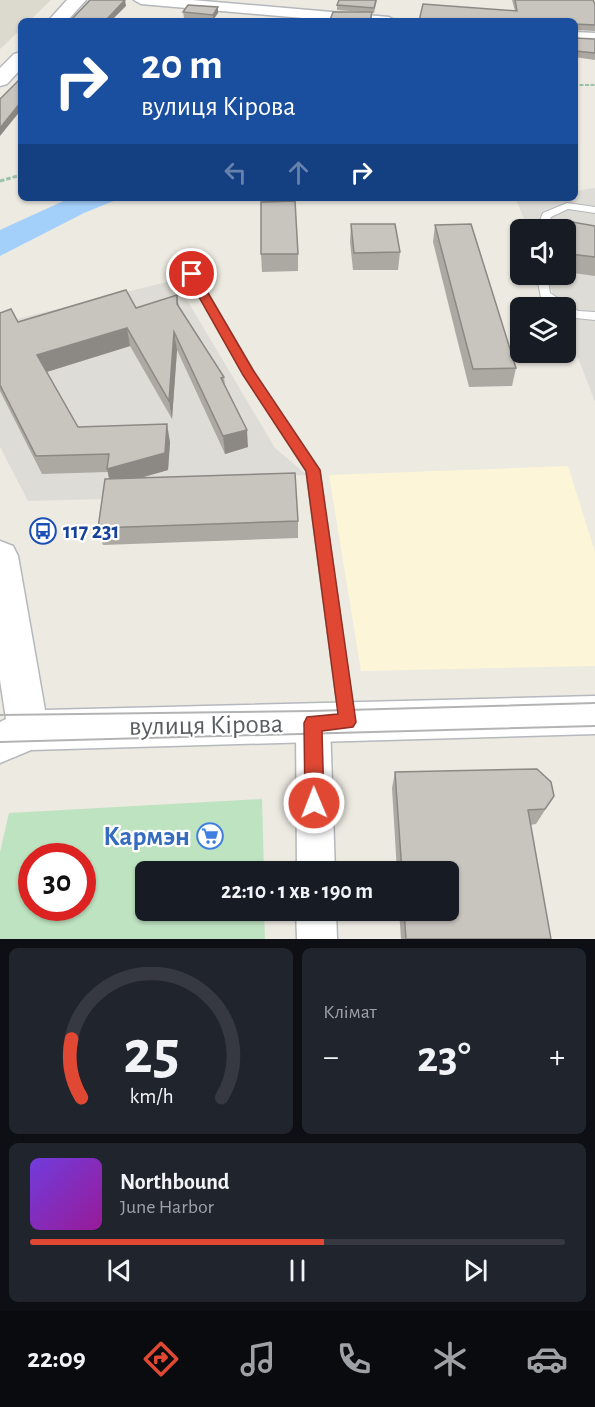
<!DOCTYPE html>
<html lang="uk">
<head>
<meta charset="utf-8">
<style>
  :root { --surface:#171b24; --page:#20242c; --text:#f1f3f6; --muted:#9ea1a6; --line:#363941; --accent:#e04834 }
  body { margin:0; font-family:"Alegreya Sans",sans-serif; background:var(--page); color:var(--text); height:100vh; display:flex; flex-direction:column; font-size:22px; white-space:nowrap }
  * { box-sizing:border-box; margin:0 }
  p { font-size:20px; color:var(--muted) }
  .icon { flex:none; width:33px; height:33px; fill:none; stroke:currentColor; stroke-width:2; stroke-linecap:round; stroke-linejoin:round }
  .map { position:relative; height:939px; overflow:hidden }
  .side { display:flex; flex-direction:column; gap:9px; padding:9px; background:#0d0f14; flex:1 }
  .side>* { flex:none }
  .guide { position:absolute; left:18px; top:18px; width:560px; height:183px; border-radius:9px; box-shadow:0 2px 4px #0004; background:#1a4fa0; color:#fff; overflow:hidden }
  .controls { position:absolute; left:510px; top:219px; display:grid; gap:12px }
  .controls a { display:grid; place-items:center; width:66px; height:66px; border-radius:9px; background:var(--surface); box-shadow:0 2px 4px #0004; font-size:30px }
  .speed { position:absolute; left:18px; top:843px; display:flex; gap:12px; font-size:30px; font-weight:700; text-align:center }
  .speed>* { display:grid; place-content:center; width:78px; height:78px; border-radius:50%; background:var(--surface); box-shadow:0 2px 4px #0004; line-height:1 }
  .speed .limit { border:9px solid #d22; background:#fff; color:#111 }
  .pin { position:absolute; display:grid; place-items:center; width:51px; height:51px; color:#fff; margin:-26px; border:3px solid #fff; border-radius:50%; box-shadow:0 2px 6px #0007 }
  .me { position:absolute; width:66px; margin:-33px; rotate:359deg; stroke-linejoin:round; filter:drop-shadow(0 0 4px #0008) }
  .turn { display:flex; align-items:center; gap:21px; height:126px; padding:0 24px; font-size:27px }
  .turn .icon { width:78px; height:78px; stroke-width:2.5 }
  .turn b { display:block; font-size:42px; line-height:51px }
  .lanes { display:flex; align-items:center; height:57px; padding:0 24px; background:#0003; justify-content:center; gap:30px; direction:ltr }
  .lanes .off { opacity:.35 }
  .big { font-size:45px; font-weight:700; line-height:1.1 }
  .side .widget { flex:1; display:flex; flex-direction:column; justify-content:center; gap:9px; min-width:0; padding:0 21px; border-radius:9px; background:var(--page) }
  .side .dial { align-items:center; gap:0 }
  .dial svg { height:156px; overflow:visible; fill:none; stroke:var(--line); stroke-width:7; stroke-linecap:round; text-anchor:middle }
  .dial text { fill:var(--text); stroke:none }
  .song { display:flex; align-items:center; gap:18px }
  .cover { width:72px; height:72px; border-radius:9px; background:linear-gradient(135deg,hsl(260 70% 55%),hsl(300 70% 35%)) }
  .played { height:6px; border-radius:3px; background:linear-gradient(90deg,var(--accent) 55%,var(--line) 55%) }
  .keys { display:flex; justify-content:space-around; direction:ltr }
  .heat { display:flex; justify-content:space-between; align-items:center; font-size:33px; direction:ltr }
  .side .tiles { flex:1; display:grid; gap:9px; grid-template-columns:1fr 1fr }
  .widget:last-child { grid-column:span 2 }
  .trip { position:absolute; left:135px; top:861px; width:324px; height:60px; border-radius:9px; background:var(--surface); box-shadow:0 2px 4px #0004; font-weight:700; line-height:60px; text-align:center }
  .tabs { display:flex; height:96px; justify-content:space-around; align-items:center; background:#090b0e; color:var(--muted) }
  .tabs .icon { width:42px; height:42px }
  .tabs .active { color:var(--accent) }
  .tabs b { font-size:27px; color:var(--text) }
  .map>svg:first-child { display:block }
  .commercial { fill:#fcf5d7 }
  .industrial { fill:#dddcd6 }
  .education { fill:#dcd9cf }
  .green { fill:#bee3c0; fill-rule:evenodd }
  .water { fill:#a3d0fa }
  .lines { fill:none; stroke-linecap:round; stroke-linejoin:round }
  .lane-casing { stroke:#b4b7bb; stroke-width:2 }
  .street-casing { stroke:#b4b7bb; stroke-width:3 }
  .secondary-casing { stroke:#b5b8bd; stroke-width:3 }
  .path-far1 { stroke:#98c3a6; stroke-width:2; stroke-dasharray:4 1.5; stroke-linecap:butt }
  .path { stroke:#98c3a6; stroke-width:3; stroke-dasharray:4.5 2; stroke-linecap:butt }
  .lane { fill:#fff; fill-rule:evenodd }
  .street { fill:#fff; fill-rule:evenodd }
  .secondary { fill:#fff; fill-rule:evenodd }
  .tram { stroke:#b2b3b3; stroke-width:2 }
  .wall { fill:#aca9a3 }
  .shaded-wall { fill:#8c8985 }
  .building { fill:#c8c4be; stroke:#8c8985; stroke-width:1.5 }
  .route { fill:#e04834; stroke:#922f22; stroke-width:1.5 }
  .labels { text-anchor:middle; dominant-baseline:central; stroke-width:4.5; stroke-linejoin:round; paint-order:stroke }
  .transit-label { font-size:22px; font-weight:bold; fill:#164399; stroke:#fff; text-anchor:start }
  .near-street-label { font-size:27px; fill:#5a5d61; stroke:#fff }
  .near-shop-label { font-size:27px; font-weight:bold; fill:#366cbe; stroke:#fff; text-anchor:end }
</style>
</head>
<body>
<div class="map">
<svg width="595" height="939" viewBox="0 0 595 939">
  <rect width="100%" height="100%" fill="#eceae1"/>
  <!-- commercial -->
  <polygon class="commercial" points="568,466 595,552 595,666 361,671 329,475"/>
  <!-- industrial -->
  <g class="industrial">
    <polygon points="595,188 595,402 566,326 566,308 558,307 546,275 566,274 566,230 528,229 516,199 574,198 575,191"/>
    <polygon points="175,280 275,448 307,475 105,481 104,499 28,501 0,447 0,323"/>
  </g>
  <!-- education -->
  <polygon class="education" points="0,0 51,0 29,21 21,21 21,29 0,49"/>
  <!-- green -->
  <path class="green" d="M262,799L264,871L146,872V910L264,911L265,939H0V852L9,813ZM32,856H82V908H32Z"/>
  <!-- water -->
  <polygon class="water" points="70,198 121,198 84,213 0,256 0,230"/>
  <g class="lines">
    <!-- lane casing -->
    <g class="lane-casing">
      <g id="lane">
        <polygon points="567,203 595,207 595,213 568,209 551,217 546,230 536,230 543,213"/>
        <polygon points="192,271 197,274 253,370 320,470 355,720 353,726 347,728 341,726 339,720 306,471 242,372 187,274"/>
        <polygon points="536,274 547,274 550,293 578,311 595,312 595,320 575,318 566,313 566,308 556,308 541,297"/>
      </g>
    </g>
    <!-- street casing -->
    <g class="street-casing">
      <g id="street">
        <polygon points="134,0 192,0 389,17 396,21 337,21 141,4"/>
        <polygon points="574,32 595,33 595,43 574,42"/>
        <polygon points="313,707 325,712 330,723 335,872 297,872 296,723 301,712"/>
        <polygon points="296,910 336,910 337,939 297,939"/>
      </g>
    </g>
    <!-- secondary casing -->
    <g class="secondary-casing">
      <g id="secondary">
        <polygon points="67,0 86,0 67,21 48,21"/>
        <polygon points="21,52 21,69 7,84 0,86 0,68 14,54"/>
        <polygon points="0,541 13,546 18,556 45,710 595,696 595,734 31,750 0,763 0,722 6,719 0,680"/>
      </g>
    </g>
    <!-- path-far1 -->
    <polyline class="path-far1" points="574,85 595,85"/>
    <!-- path -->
    <polyline class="path" points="0,181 21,175"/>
    <!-- lane -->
    <use href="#lane" class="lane"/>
    <!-- street -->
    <use href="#street" class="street"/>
    <!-- secondary -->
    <use href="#secondary" class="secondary"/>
    <!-- tram -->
    <g class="tram">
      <polyline points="0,715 311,711 595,703"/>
      <polyline points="0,742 595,726"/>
    </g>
  </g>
  <!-- wall -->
  <g class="wall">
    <polygon points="377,0 374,13 372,13 372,21 330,21 330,20 361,12 337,10 337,5"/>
    <polygon points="512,0 593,0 595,4 595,31 574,30 574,21 515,11"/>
    <polygon points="218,7 218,13 213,20 184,18 183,12"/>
    <polygon points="575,38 595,39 595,60 574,57"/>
    <polygon points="572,222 595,226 595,276 566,272 567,240"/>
    <polygon points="351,224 400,252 398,270 353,270 350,242"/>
    <polygon points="435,225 516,368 512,386 469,387 433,242"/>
    <polygon points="261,254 298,254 298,271 262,272"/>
    <polygon points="177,295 179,307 224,377 225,386 248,447 225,454 177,350 172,419 130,346 47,372 78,427 170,442 168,470 141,478 298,521 298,538 103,545 98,528 109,479 108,472 42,474 0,391 0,313 18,322 136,308"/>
    <polygon points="395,772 554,796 536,824 530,825 551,939 401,939 399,910 448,910 448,872 397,872 392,788"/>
  </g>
  <!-- shaded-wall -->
  <g class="shaded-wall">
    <polygon points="125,0 126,6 111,21 105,21"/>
    <polygon points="218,7 218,13 213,20 213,15"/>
    <polygon points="21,102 21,110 0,136 0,128"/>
    <polygon points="127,328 130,346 43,373 37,355"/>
    <polygon points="174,332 177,350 172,419 169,401"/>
    <polygon points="167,424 170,442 168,470 111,486 107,469"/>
    <polygon points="247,430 248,447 225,454 223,436"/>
  </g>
  <!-- building -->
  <g class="building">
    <polygon points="90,0 125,0 105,21 70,21"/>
    <polygon points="339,0 376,0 374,8 337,5"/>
    <polygon points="515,0 593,0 595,4 595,25 574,24 574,21 419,21 423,4 517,11"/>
    <polygon points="188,5 218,7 213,15 183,12"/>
    <polygon points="333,12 372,12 370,21 350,21 330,20"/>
    <polygon points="575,38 595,39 595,53 575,51"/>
    <polygon points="21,78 21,102 0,128 0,99"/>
    <polygon points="295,201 298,254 261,254 261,202"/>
    <polygon points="572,222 595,226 595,257 570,254"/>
    <polygon points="351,224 395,224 400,252 354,253"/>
    <polygon points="471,224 516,368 473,369 435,225"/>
    <polygon points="126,290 136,308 177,295 177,304 224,377 221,378 247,430 223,436 174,332 169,401 127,328 37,355 78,427 167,424 165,453 107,469 109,454 36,456 0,385 0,313 11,309 18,322"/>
    <polygon points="295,473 298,521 98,528 105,479"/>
    <polygon points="537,769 551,782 554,796 545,809 528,810 551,939 406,939 404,910 448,910 448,872 402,872 395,772"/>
  </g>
  <!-- route -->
  <polygon class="route" points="192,271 197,274 253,370 320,470 356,722 353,727 322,731 324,803 321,810 314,812 308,810 305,803 304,723 307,717 338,714 306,471 243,375 186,274"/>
  <!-- icons -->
  <defs>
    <g id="bus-ring" transform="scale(1.35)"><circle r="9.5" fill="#fff" stroke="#1a4fb4" stroke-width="1.5"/><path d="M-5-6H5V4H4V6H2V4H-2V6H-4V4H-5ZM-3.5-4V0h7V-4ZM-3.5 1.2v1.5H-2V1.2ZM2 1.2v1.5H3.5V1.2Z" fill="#1a4fb4"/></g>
    <g id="supermarket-ring" transform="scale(1.35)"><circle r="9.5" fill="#fff" stroke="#3f7fe0" stroke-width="1.5"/><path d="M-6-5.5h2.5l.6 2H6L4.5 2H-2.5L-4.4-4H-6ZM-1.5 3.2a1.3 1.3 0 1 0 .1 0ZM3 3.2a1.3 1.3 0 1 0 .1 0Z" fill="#3f7fe0"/></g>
  </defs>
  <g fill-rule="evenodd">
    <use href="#bus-ring" x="43" y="531"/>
    <use href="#supermarket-ring" x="210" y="836"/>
  </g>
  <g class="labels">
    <!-- transit labels -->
    <g class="transit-label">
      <text x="63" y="531">117 231</text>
    </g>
    <!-- near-street labels -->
    <g class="near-street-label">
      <text transform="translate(206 725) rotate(-1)">вулиця Кірова</text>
    </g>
    <!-- near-shop labels -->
    <g class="near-shop-label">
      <text x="190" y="836">Кармэн</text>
    </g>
  </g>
</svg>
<div class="controls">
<a><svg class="icon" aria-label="sound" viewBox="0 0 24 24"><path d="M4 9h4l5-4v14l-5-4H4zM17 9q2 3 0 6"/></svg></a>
<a><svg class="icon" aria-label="layers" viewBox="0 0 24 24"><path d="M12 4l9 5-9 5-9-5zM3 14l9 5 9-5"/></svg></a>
</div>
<div class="speed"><div class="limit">30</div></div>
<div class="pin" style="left:192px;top:274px;background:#d93025"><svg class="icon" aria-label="arrive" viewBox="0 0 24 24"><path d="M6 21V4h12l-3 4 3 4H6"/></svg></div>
<svg class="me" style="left:314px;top:803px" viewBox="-20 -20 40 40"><circle r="17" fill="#e04834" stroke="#fff" stroke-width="3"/><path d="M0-11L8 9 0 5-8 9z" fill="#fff"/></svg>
<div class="trip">22:10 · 1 хв · 190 m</div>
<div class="guide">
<div class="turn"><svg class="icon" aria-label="right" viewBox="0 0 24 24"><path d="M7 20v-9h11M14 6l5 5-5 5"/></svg><div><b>20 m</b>вулиця Кірова</div></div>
<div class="lanes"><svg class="icon off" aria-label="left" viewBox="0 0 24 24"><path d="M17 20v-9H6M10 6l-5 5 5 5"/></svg><svg class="icon off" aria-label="ahead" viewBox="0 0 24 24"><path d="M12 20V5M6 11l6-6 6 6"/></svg><svg class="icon" aria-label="right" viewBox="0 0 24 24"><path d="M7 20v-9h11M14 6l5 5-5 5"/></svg></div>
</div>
</div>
<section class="side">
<div class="tiles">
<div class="widget dial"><svg viewBox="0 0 100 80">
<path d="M14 69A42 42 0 1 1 86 69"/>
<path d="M14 69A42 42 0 0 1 9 39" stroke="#e04834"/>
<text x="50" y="56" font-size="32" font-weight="700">25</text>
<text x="50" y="72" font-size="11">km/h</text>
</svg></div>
<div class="widget"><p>Клімат</p>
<div class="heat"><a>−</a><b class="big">23°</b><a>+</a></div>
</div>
<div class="widget">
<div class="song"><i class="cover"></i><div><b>Northbound</b><p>June Harbor</p></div></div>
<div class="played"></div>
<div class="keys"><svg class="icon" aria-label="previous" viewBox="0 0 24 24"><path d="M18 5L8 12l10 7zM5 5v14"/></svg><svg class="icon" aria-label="pause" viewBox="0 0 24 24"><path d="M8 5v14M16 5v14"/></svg><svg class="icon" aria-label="next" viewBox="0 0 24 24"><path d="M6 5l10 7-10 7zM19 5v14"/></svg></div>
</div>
</div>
</section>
<nav class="tabs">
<b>22:09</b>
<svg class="icon active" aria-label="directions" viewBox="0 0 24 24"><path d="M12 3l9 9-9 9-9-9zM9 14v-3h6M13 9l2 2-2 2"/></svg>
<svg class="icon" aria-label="music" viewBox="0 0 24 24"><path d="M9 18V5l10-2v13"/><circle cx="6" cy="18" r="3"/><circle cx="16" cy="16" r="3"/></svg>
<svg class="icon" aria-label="phone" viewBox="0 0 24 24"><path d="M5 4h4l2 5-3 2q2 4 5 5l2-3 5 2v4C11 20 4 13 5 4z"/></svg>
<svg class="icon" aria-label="climate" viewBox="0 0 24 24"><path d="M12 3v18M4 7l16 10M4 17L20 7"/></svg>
<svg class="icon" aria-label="car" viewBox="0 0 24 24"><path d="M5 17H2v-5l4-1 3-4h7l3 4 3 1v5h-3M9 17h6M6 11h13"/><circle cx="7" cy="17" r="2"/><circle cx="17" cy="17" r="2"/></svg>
</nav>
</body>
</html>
